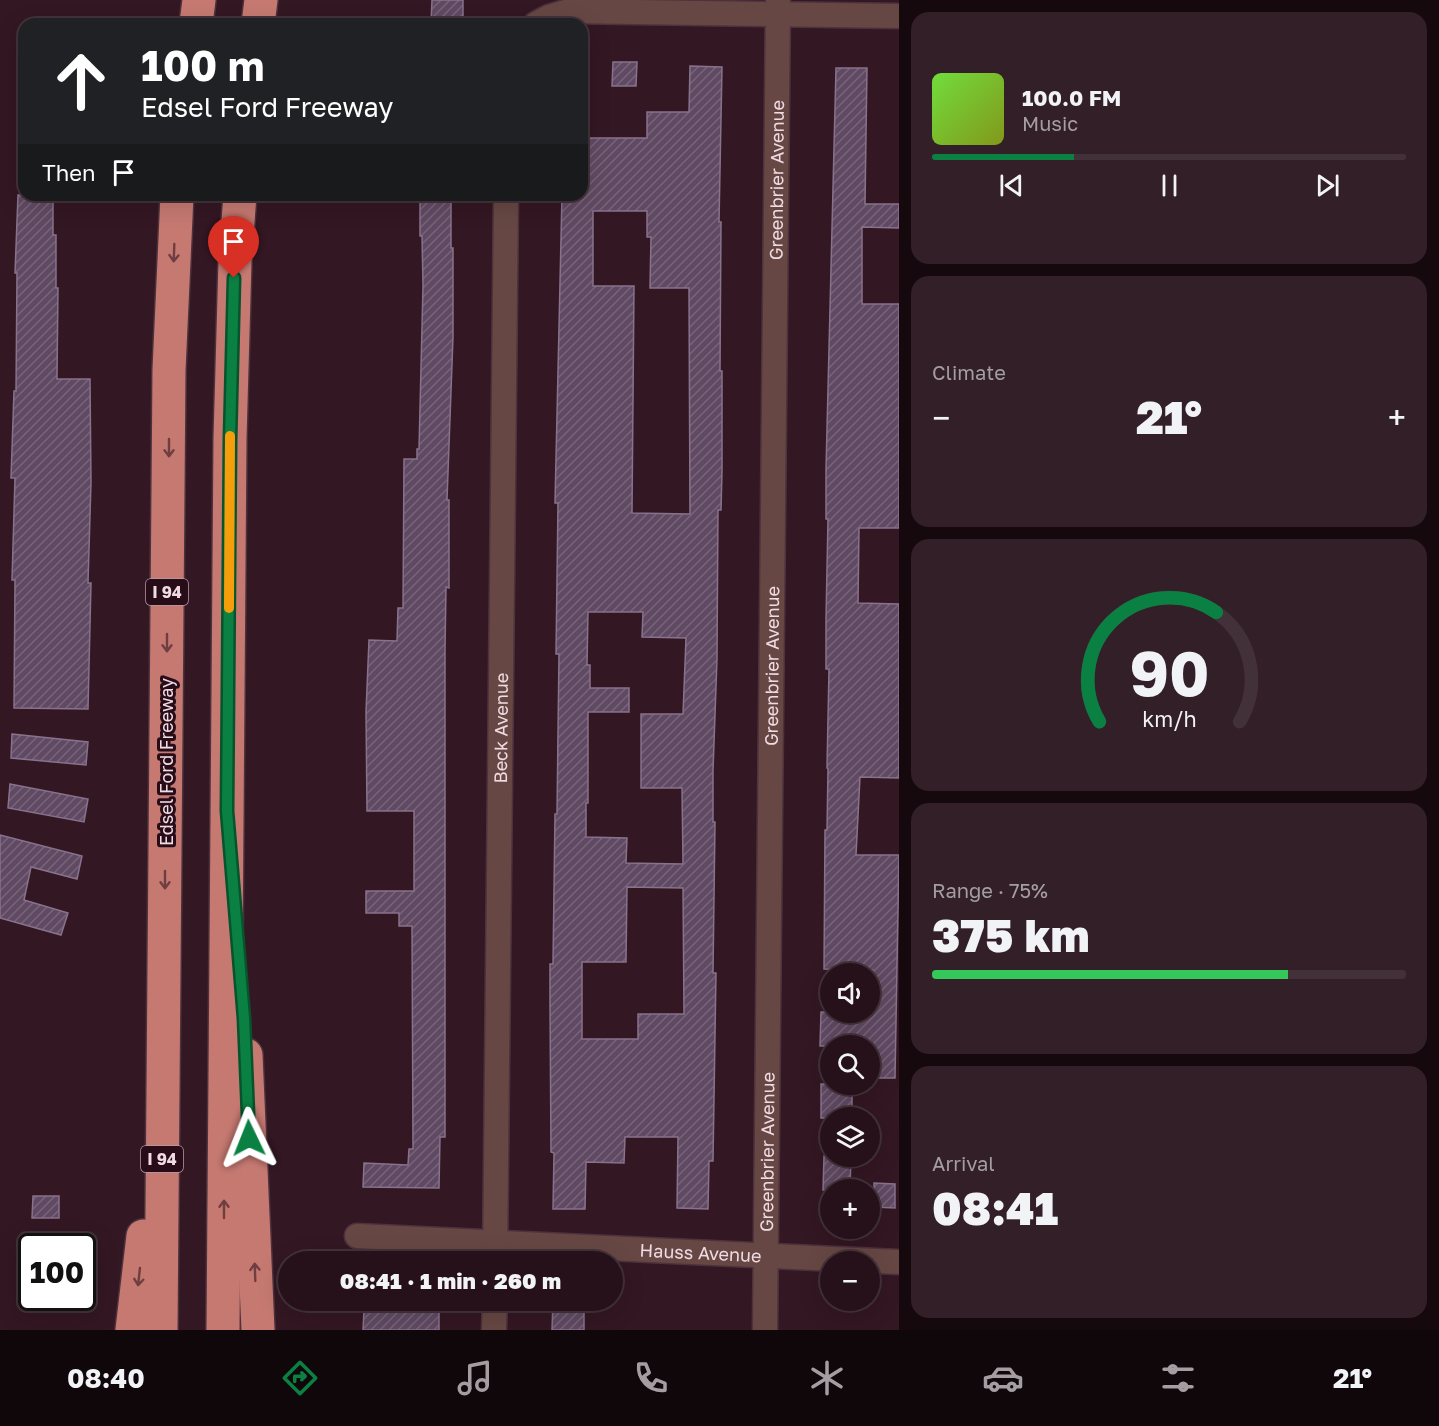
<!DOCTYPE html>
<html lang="en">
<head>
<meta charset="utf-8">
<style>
  :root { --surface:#26111a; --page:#321f27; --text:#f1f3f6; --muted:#a49da2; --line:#423139; --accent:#0b8043 }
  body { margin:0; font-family:"Golos Text",sans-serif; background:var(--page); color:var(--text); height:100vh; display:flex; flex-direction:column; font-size:22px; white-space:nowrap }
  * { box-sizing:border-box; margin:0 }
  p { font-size:20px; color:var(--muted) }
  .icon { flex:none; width:33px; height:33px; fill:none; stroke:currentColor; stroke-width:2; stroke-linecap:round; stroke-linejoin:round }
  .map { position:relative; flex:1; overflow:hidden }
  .sheet { display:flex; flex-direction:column; gap:12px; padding:12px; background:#15090e; width:540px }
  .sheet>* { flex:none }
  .top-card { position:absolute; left:18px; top:18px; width:570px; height:183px; border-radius:18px; box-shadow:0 6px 24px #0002,0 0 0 2px var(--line); background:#202124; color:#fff; overflow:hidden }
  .fabs { position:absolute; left:820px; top:963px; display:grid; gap:12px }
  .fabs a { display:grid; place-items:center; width:60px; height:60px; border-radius:50%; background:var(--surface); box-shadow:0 6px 24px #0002,0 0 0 2px var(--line); font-size:30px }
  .speed { position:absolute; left:18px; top:1233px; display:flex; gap:12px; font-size:30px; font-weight:700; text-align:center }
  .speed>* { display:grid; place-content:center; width:78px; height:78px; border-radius:50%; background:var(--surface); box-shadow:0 6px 24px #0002,0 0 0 2px var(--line); line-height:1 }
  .speed .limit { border:3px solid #111; border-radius:9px; background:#fff; color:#111 }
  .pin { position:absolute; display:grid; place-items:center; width:51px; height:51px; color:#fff; margin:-62px -26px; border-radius:50% 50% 50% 0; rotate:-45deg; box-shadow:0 0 6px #0007 }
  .pin .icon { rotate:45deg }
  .me { position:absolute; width:66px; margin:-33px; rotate:358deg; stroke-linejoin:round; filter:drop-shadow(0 0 4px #0008) }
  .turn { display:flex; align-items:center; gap:21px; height:126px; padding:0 24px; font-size:27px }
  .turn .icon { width:78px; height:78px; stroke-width:2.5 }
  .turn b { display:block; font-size:42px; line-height:51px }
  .then { display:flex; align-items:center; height:57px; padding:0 24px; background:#0003; gap:12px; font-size:22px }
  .big { font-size:45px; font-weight:800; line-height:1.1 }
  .sheet .card { flex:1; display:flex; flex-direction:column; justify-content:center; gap:9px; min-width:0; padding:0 21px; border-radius:18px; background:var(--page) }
  .sheet .dial { align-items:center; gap:0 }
  .dial svg { height:156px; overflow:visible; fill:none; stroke:var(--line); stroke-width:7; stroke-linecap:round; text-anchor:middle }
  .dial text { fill:var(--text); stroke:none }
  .song { display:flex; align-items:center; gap:18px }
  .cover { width:72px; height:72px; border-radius:9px; background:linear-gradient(135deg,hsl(100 70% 55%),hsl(70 70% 35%)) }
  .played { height:6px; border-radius:3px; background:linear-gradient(90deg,var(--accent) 30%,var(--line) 30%) }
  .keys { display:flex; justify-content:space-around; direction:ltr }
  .heat { display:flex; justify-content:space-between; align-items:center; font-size:33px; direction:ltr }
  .charge { height:9px; border-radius:4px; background:linear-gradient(90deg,#34c759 75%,var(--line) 0) }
  .trip { position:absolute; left:278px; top:1251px; width:345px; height:60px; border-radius:30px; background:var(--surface); box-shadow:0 6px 24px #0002,0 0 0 2px var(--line); font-weight:800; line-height:60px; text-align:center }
  .tabs { display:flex; height:96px; justify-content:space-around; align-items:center; background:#0f070a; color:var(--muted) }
  .tabs .icon { width:42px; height:42px }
  .tabs .on { color:var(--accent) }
  .tabs b { font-size:27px; color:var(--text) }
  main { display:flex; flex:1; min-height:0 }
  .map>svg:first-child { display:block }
  .building { fill:url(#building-hatch); stroke:#89728d; stroke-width:1.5; fill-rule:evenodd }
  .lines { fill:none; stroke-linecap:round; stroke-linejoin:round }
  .street-casing { stroke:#4d323e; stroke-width:27 }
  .highway-casing { stroke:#4d323e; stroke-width:36 }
  .street { stroke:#664743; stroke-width:24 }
  .highway { stroke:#c57971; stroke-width:33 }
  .oneway { stroke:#6f3e41 }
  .route-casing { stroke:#07532c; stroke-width:15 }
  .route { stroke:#0b8043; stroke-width:10 }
  .slow { stroke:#f59e0b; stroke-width:10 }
  .labels { text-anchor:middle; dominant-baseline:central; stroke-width:6; stroke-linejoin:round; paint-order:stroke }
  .shield { fill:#280d19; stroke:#b39da6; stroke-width:1.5 }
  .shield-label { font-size:16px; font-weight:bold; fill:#efdbe2 }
  .street-label { font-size:18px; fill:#efdbe2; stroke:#280d19 }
</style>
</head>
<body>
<main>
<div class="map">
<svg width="899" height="1330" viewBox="0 0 899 1330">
  <defs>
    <pattern id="building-hatch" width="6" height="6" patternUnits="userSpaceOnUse" patternTransform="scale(1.5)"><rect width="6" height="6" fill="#604a63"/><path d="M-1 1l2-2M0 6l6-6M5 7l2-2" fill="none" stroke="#776479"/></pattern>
  </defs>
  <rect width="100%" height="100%" fill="#331723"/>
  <!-- building -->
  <g class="building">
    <polygon points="432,0 463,0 463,24 431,24"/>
    <polygon points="613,62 637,62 636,86 612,86"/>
    <path d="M690,66L722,67L719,222H721L720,371H722V471L721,510H718L717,659L713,771V822H715L713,973H716L713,1161H709L708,1209L677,1208L678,1137H625L624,1163L586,1162L585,1209H553L554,1153L551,1152L550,1003V964H553L555,814H557L559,654H556L558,503H555L562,195H582V138H647V112H689ZM593,211H647V237H651L650,288H689L690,514L632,513L634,286H593ZM588,612H643L642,637L686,638L683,714H641V788H682L683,864L626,863L627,838L586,837V803H588V712H629V688H590V665H587ZM627,887L683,888L684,1014H638V1039H582V962H626Z"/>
    <polygon points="836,68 867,68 865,204 899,204 899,228 862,227 862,304 899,304 899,528 859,528 858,603 899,604 899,778 860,777 856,855 899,855 895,1078 870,1078 871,1046 820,1046 821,1012 872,1012 873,970 824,969 825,830 827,830 828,769 827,768 829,669 826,669 826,619 828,519 826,519 826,469"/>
    <polygon points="18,195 53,195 53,235 56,235 56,288 58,288 57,379 90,379 91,482 88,583 91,583 88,709 14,708 15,580 12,580 15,478 11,478 14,391 16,391 17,273 15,273"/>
    <polygon points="420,197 451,198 451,248 453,248 453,337 447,500 449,500 449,588 446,587 445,649 445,1137 440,1137 439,1188 363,1187 364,1163 408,1165 409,1149 413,1149 412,926 399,926 399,913 366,913 366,891 414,891 414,811 367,811 366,712 369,640 397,641 398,608 403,608 404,459 417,459 417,449 419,449 423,286 422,236 420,236"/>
    <polygon points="12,734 88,742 86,765 11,758"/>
    <polygon points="10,784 88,799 84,822 8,808"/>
    <polygon points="0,835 82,856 77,879 31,867 24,900 68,913 61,935 0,918"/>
    <rect x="821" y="1084" width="31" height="34"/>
    <polygon points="824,1156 851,1156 850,1190 823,1190"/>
    <polygon points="874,1183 895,1184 895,1208 874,1207"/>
    <polygon points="33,1196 59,1196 59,1218 32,1218"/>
    <polygon points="408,1300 439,1300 439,1330 363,1330 364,1310 395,1312 395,1301"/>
    <polygon points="553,1300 584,1300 584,1330 552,1330"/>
  </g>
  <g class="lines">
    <!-- street casing -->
    <g class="street-casing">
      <g id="street">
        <polyline points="536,24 549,17 569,11 899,16"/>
        <path id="s1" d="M357,1236L899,1262"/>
        <path id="s2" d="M495,1262L506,195"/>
        <polyline points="494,1330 495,1300"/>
        <path id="s3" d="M765,1330L778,0"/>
      </g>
    </g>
    <!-- highway casing -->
    <g class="highway-casing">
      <g id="highway">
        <polyline points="196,24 199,0"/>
        <polyline points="258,24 261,0"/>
        <polyline points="246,1055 258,1330"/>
        <polyline points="132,1330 143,1236"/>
        <polyline points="161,1330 169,370 177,195"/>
        <polyline points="223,1330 230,439 235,261 240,195"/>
      </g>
    </g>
    <!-- street -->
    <use href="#street" class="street"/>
    <!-- highway -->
    <use href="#highway" class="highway"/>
  </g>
  <!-- one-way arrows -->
  <defs><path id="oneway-shaft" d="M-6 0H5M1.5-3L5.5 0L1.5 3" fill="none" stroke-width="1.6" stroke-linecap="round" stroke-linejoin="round" transform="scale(1.5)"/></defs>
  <g class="oneway">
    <use href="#oneway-shaft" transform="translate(174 253) rotate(92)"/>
    <use href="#oneway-shaft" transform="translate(169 448) rotate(90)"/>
    <use href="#oneway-shaft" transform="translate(167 643) rotate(90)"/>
    <use href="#oneway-shaft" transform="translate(165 880) rotate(90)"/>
    <use href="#oneway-shaft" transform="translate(224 1209) rotate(-90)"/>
    <use href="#oneway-shaft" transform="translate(255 1272) rotate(-92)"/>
    <use href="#oneway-shaft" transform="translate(139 1277) rotate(96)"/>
  </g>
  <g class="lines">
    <!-- route casing -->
    <g class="route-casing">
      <polyline id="route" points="234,278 230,439 227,811 244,1018 249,1138"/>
    </g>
    <!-- route -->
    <use href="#route" class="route"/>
    <!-- slow -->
    <polyline class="slow" points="229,608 230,436"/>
  </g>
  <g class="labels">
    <!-- shield labels -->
    <g class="shield">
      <rect x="146" y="579" width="42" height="26" rx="4.5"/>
      <rect x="141" y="1146" width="42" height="26" rx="4.5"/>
    </g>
    <g class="shield-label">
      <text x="167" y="592">I 94</text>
      <text x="162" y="1159">I 94</text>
    </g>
    <!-- street labels -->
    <g class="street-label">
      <text stroke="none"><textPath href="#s3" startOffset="1150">Greenbrier Avenue</textPath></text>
      <text stroke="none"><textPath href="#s3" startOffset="664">Greenbrier Avenue</textPath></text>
      <text stroke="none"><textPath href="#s2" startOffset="534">Beck Avenue</textPath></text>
      <text transform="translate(166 762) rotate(-90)">Edsel Ford Freeway</text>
      <text stroke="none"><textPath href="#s3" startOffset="178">Greenbrier Avenue</textPath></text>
      <text stroke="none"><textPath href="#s1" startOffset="344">Hauss Avenue</textPath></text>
    </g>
  </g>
</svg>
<div class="fabs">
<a><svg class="icon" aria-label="sound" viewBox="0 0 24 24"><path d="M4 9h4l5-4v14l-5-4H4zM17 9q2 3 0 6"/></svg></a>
<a><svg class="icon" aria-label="search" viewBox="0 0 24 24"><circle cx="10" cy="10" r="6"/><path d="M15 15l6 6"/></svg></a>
<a><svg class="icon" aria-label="layers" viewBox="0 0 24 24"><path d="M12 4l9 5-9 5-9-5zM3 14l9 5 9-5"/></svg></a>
<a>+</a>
<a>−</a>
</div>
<div class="speed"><div class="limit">100</div></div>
<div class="pin" style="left:234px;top:278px;background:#d93025"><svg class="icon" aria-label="arrive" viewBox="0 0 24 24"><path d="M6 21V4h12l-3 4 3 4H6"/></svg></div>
<svg class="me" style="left:249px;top:1138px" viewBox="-20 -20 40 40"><path d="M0-17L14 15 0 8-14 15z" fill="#0b8043" stroke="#fff" stroke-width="4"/></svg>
<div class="trip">08:41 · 1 min · 260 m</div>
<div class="top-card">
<div class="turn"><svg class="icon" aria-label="ahead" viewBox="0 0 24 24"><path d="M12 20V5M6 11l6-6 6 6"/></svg><div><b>100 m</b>Edsel Ford Freeway</div></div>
<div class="then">Then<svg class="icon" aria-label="arrive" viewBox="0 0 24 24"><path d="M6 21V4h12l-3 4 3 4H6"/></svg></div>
</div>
</div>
<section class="sheet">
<div class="card">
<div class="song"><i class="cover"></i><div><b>100.0 FM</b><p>Music</p></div></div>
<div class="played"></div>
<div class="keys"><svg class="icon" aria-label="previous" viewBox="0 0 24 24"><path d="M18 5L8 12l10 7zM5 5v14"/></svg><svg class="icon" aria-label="pause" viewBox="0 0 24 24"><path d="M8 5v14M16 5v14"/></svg><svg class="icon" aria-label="next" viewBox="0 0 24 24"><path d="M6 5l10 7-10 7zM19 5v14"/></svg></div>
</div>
<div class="card"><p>Climate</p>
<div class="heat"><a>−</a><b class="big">21°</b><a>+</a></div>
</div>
<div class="card dial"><svg viewBox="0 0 100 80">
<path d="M14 69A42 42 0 1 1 86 69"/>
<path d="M14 69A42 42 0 0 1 74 13" stroke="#0b8043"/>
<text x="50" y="56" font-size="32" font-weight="700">90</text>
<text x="50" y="72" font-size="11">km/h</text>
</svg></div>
<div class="card"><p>Range · 75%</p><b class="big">375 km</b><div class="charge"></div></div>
<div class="card"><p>Arrival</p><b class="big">08:41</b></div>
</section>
</main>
<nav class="tabs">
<b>08:40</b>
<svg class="icon on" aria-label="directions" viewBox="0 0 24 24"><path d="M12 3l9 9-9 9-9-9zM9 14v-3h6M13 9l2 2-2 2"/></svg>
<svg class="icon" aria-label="music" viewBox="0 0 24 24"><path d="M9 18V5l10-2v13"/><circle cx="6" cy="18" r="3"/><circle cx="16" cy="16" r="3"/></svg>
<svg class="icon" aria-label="phone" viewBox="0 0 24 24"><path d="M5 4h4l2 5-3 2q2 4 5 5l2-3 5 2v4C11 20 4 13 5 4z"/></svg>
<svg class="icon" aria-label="climate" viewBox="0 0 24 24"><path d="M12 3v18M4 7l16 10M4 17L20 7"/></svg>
<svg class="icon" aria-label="car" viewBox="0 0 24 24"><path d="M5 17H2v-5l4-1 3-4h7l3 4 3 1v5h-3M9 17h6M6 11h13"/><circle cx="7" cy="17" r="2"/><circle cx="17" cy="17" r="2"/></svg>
<svg class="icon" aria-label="filters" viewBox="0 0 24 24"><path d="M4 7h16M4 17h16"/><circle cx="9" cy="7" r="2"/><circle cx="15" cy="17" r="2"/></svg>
<b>21°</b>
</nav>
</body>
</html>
